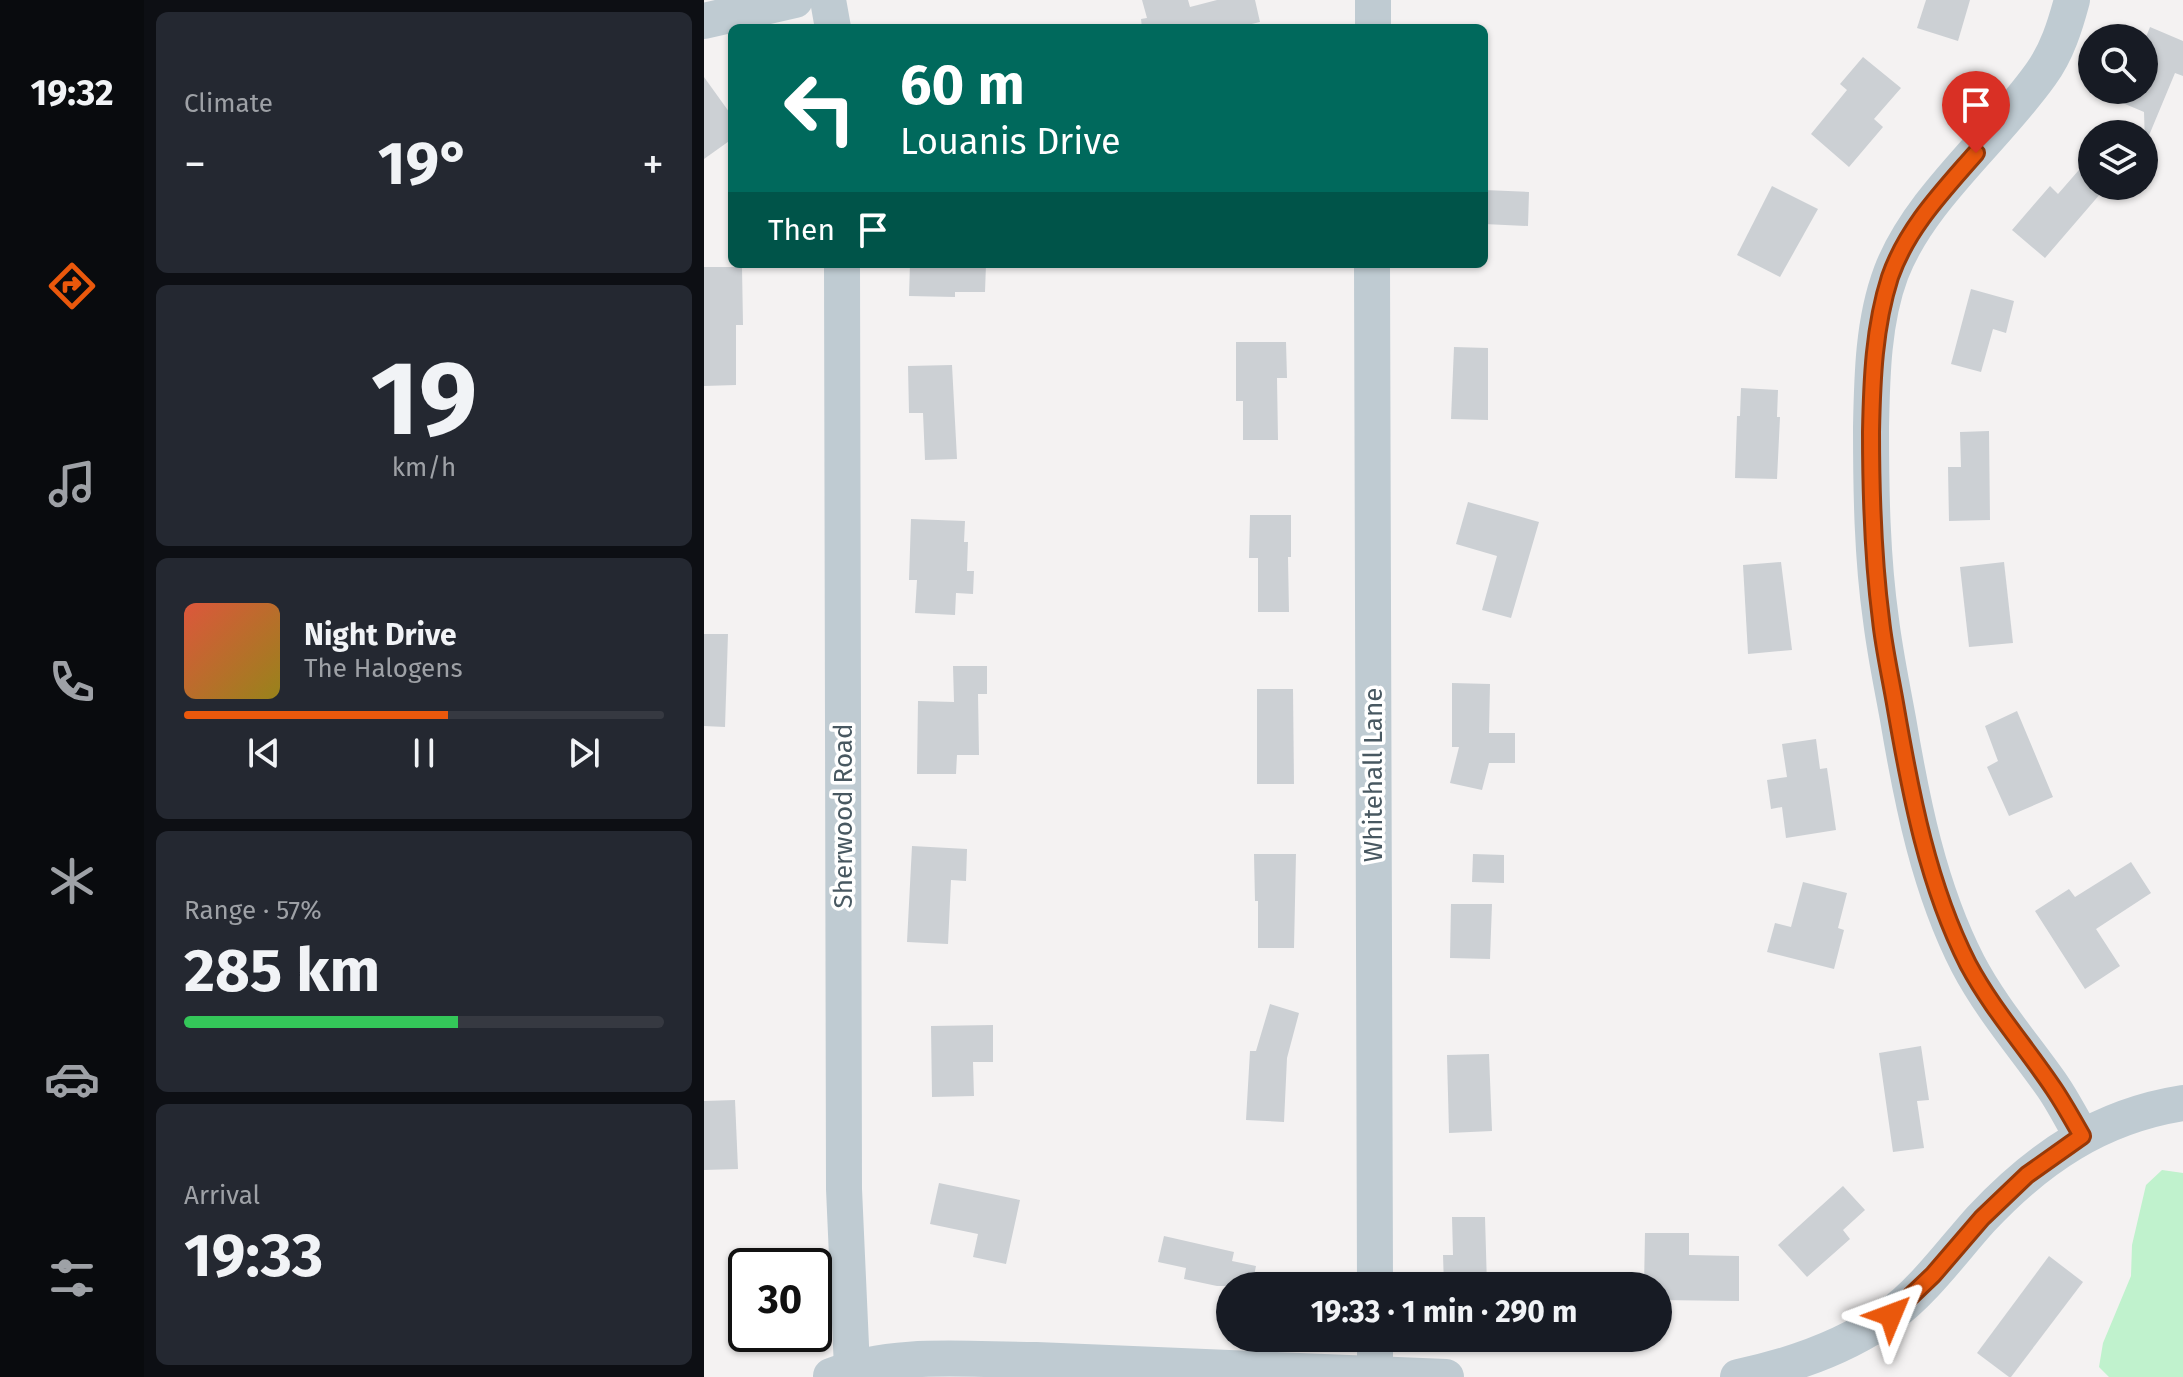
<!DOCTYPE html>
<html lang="en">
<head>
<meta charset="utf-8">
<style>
  :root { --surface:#171b24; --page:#242831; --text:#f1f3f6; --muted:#9ea1a6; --line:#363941; --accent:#ea580c }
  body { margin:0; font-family:"Fira Sans",sans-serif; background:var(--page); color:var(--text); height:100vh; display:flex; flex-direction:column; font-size:30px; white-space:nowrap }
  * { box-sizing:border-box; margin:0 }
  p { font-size:26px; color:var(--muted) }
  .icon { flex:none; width:44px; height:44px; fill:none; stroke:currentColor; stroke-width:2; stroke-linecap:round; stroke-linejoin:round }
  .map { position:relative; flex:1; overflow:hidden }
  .details { display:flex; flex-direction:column; gap:12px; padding:12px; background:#0d0f14; width:560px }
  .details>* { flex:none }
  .banner { position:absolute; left:24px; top:24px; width:760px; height:244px; border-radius:12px; box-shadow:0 2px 6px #0004; background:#00695c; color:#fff; overflow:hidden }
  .buttons { position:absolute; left:1374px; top:24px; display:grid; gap:16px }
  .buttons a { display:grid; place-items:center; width:80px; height:80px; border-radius:50%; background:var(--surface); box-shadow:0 2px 6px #0004; font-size:40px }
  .speed { position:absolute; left:24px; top:1248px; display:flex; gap:16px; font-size:40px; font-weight:700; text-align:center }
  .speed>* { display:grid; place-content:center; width:104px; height:104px; border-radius:50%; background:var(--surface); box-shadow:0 2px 6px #0004; line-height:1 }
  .speed .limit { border:4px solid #111; border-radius:12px; background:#fff; color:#111 }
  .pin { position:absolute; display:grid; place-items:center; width:68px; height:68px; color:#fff; margin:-82px -34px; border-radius:50% 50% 50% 0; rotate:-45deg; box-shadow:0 0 8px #0007 }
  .pin .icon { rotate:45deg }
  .me { position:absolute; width:88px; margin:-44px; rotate:46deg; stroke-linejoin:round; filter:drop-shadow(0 0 6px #0008) }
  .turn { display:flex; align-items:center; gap:28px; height:168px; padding:0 40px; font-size:36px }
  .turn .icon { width:104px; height:104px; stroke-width:2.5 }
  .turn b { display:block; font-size:56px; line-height:68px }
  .then { display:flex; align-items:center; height:76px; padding:0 40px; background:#0003; gap:16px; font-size:30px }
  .big { font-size:60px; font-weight:700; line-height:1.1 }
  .details .card { flex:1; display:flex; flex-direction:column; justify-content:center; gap:12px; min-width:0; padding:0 28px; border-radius:12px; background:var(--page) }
  .details .dial { align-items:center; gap:0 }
  .dial b { font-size:104px; line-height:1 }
  .song { display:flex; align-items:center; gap:24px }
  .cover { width:96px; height:96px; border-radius:12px; background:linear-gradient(135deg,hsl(10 70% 55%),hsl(50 70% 35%)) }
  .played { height:8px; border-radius:4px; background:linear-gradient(90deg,var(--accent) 55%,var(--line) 55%) }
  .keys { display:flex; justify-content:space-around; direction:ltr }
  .heat { display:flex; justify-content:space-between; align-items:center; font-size:44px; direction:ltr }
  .charge { height:12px; border-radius:6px; background:linear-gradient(90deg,#34c759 57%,var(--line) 0) }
  .trip { position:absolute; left:512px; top:1272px; width:456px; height:80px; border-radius:40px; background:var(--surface); box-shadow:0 2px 6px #0004; font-weight:700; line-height:80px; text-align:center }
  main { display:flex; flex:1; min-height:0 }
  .tabs { display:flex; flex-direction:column; width:144px; justify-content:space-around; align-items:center; background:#090b0e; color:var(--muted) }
  .tabs .icon { width:56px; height:56px }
  .tabs .active { color:var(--accent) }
  .tabs b { font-size:36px; color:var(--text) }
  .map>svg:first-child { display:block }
  .green { fill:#c0f2cd }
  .building { fill:#ccd0d4 }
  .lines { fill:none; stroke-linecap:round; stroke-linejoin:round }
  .minor { stroke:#bfcbd2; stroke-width:36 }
  .route-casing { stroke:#983908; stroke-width:20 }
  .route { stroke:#ea580c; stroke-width:14 }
  .labels { text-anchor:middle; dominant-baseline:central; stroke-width:7; stroke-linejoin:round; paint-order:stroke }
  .street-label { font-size:26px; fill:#485861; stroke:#fff }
</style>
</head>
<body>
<main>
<nav class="tabs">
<b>19:32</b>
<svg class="icon active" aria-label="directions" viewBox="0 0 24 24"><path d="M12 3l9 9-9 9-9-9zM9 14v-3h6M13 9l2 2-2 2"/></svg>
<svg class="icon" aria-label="music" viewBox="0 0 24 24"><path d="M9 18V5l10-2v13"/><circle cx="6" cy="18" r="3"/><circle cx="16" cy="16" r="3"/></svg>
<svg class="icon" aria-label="phone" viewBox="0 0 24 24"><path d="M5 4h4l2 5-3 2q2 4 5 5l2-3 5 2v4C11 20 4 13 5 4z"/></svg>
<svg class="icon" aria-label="climate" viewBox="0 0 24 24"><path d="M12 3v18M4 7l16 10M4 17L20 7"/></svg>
<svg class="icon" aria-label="car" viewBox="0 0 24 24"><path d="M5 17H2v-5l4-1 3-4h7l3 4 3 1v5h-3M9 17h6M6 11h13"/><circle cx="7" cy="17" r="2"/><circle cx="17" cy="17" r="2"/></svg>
<svg class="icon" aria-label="filters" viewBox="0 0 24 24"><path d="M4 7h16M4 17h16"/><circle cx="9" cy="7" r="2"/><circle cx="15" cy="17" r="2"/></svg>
</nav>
<section class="details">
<div class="card"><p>Climate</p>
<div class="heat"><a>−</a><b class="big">19°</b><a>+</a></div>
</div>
<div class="card dial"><b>19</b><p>km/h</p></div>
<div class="card">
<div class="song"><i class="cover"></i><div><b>Night Drive</b><p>The Halogens</p></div></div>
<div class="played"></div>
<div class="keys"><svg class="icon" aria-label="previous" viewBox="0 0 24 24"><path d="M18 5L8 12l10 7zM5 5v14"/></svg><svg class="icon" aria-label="pause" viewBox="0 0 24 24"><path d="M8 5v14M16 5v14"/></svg><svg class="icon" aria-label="next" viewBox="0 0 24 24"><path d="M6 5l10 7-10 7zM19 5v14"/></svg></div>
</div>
<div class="card"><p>Range · 57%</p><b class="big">285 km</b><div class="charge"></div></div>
<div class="card"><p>Arrival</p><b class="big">19:33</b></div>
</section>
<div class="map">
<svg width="1479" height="1377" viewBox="0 0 1479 1377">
  <rect width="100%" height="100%" fill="#f4f2f2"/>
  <!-- green -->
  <polygon class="green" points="1458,1170 1479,1173 1479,1377 1405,1377 1395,1367 1399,1343 1427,1276 1428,1245 1442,1185"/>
  <!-- building -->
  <g class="building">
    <polygon points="438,0 484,0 486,7 513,0 551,0 556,22 531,28 438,28 437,19 443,18"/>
    <polygon points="1222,0 1266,0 1254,41 1213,28"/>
    <polygon points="1446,27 1479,41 1479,76 1471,73 1441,145 1440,112 1388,90 1440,90 1440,42"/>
    <polygon points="1159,57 1197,88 1170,119 1179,127 1145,167 1107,134 1143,90 1136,84"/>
    <polygon points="0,77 28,116 28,139 0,159"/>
    <polygon points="1388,155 1388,186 1403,186 1341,258 1308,230 1346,186 1354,194"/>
    <polygon points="1068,186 1114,209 1076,277 1033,255"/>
    <polygon points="780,190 825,192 824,226 780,224"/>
    <polygon points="206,264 282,264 281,292 251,292 251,297 205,296"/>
    <polygon points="0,267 38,267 39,325 32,325 32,385 0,386"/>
    <polygon points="1267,289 1310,301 1302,333 1289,329 1277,372 1247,364"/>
    <polygon points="532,342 582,342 583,378 573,378 574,440 539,440 539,401 532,401"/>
    <polygon points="750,347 784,348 784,420 747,419"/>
    <polygon points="248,365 253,459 221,460 219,413 205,413 204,366"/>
    <polygon points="1037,388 1074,390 1073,417 1076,417 1073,479 1031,478 1033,416 1036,416"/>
    <polygon points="1285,431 1286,520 1245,521 1244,467 1257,467 1256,432"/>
    <polygon points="764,502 835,522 807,618 778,610 793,556 752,544"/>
    <polygon points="546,515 587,515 587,557 584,557 585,612 554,612 554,558 545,558"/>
    <polygon points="207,519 261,521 260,542 264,542 263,571 270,571 269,594 252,593 251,615 211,613 213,580 205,580"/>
    <polygon points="1077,562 1088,650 1044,654 1039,565"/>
    <polygon points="1300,562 1309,643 1265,647 1256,567"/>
    <polygon points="0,634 24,634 21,727 0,726"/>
    <polygon points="249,666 283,666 283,694 274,694 275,755 253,755 252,774 213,774 214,701 250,702"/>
    <polygon points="748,683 786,684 785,733 811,733 811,763 785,763 778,790 746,783 755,747 748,747"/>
    <polygon points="553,689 589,689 590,784 553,784"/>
    <polygon points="1313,711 1349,797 1305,816 1283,767 1294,761 1281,726"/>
    <polygon points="1112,739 1116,769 1123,768 1132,830 1082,838 1078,807 1067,809 1063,780 1083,777 1078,744"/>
    <polygon points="208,846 263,849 262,881 247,880 244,944 203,942"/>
    <polygon points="550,854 592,854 590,948 554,948 554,901 551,901"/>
    <polygon points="769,854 800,855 800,883 768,882"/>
    <polygon points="1427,862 1447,893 1392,929 1416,966 1381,989 1331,911 1365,889 1371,897"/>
    <polygon points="1099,882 1143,893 1134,928 1140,930 1130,969 1063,952 1071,923 1087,927"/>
    <polygon points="747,904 788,904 786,959 746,958"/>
    <polygon points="566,1004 595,1013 583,1058 580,1122 542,1120 546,1051 552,1051"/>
    <polygon points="289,1025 289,1062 269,1062 270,1096 228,1097 227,1026"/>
    <polygon points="1217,1046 1225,1100 1213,1101 1220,1148 1189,1152 1175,1053"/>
    <polygon points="785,1054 788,1131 745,1133 743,1055"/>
    <polygon points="31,1100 34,1169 0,1170 0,1101"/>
    <polygon points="235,1183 316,1200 302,1264 269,1257 274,1234 226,1224"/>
    <polygon points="1139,1186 1161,1210 1139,1230 1146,1239 1103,1277 1074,1245"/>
    <polygon points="748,1217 781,1217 783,1286 740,1286 739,1255 749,1255"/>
    <polygon points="941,1233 985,1233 985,1255 1035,1256 1035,1301 954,1300 954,1286 940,1286"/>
    <polygon points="460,1236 530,1252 528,1261 552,1266 548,1286 513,1286 480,1279 482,1268 454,1262"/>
    <polygon points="1345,1256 1379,1282 1307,1377 1305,1377 1273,1353"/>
  </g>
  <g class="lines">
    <!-- minor -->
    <g class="minor">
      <polyline points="124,0 129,28"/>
      <path d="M1368,0C1361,26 1353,52 1337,74C1291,139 1215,199 1187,273C1169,321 1168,376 1167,427C1167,491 1168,557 1177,620C1181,653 1188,686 1194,719C1208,802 1225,888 1264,964C1287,1008 1321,1047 1349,1087C1360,1103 1368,1120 1378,1136"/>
      <polyline points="0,21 91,0"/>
      <polyline points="669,28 669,0"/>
      <polyline points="138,264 140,1189 148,1368"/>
      <polyline points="668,264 671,1286"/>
      <polyline points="671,1338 671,1373"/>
      <path d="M127,1376C190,1351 264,1360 332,1360L742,1377"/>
      <path d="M1034,1377C1087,1366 1140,1348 1185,1316C1219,1292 1249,1250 1277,1219C1334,1158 1396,1116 1479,1103"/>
    </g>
  </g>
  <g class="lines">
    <!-- route casing -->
    <g class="route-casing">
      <path id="route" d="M1187,1315L1229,1275L1278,1218L1323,1175L1378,1136C1369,1120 1360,1104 1350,1089C1322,1047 1288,1009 1264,964C1224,885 1207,796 1192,709C1187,679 1180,649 1177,620C1169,558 1167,495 1167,432C1168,380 1170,327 1186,277C1203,228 1239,191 1272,153"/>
    </g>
    <!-- route -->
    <use href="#route" class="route"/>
  </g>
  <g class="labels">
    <!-- street labels -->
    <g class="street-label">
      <text transform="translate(669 775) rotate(-90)">Whitehall Lane</text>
      <text transform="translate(139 816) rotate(-90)">Sherwood Road</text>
    </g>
  </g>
</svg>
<div class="buttons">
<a><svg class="icon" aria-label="search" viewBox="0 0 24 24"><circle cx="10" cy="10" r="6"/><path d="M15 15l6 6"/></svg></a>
<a><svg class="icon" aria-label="layers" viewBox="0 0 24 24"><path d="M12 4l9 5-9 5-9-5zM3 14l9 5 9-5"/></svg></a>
</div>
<div class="speed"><div class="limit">30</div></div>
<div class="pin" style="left:1272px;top:153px;background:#d93025"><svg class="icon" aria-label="arrive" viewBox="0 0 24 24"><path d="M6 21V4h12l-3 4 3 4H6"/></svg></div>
<svg class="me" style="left:1187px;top:1315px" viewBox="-20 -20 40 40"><path d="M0-17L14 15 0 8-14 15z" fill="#ea580c" stroke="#fff" stroke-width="4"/></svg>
<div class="trip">19:33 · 1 min · 290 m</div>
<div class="banner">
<div class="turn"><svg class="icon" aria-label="left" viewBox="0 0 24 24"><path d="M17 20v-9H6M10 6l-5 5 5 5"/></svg><div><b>60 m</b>Louanis Drive</div></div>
<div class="then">Then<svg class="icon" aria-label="arrive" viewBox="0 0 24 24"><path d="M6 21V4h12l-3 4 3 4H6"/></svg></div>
</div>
</div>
</main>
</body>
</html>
